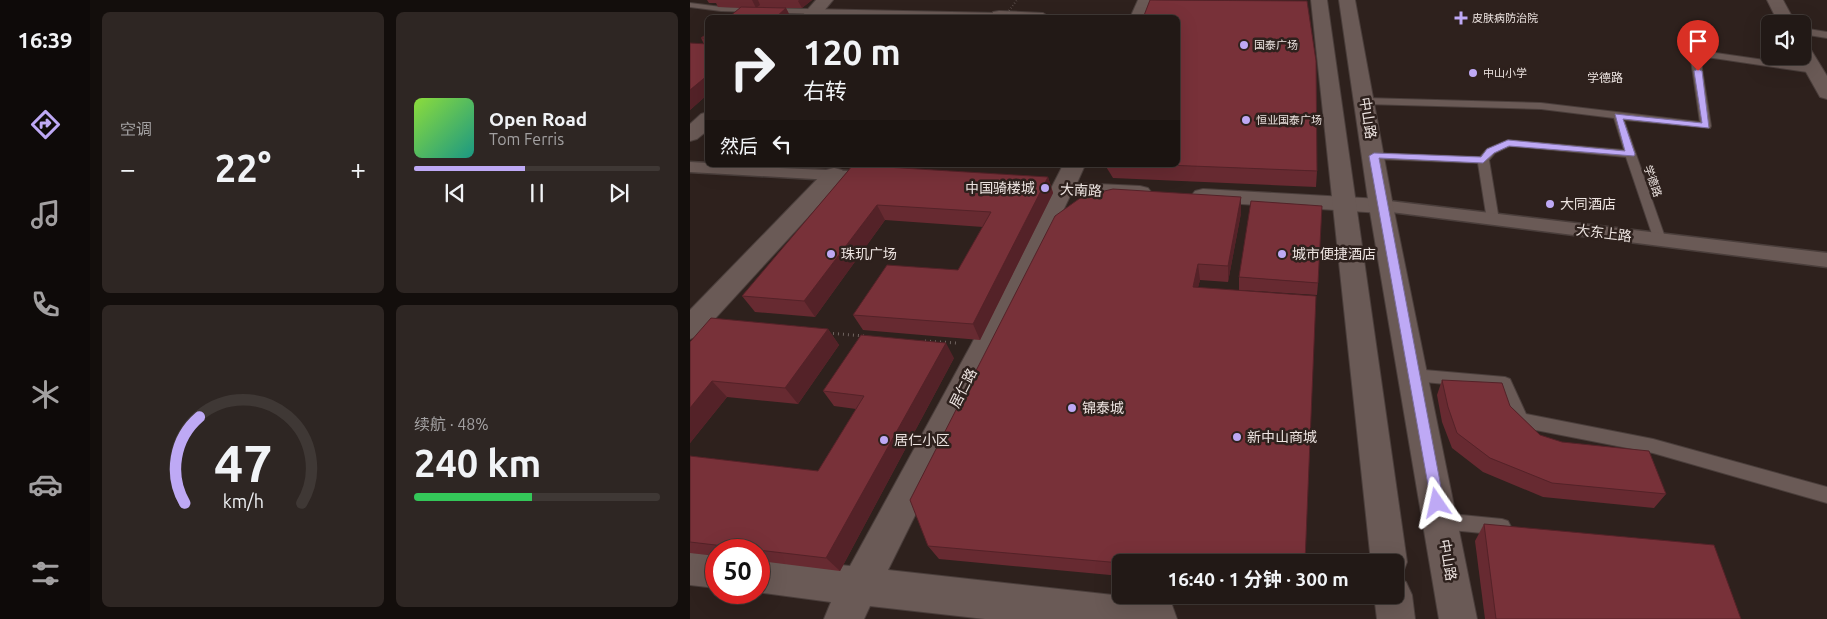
<!DOCTYPE html>
<html lang="zh">
<head>
<meta charset="utf-8">
<style>
  :root { --surface:#221916; --page:#2e2623; --text:#f1f3f6; --muted:#a2a0a1; --line:#3f3835; --accent:#bea9f5 }
  body { margin:0; font-family:Ubuntu,"Noto Sans SC",sans-serif; background:var(--page); color:var(--text); height:100vh; display:flex; flex-direction:column; font-size:19px; white-space:nowrap }
  * { box-sizing:border-box; margin:0 }
  p { font-size:16px; color:var(--muted) }
  .icon { flex:none; width:28px; height:28px; fill:none; stroke:currentColor; stroke-width:2; stroke-linecap:round; stroke-linejoin:round }
  .map { position:relative; flex:1; overflow:hidden }
  .side { display:flex; flex-direction:column; gap:12px; padding:12px; background:#130e0c; width:600px }
  .side>* { flex:none }
  .banner { position:absolute; left:15px; top:15px; width:475px; height:152px; border-radius:8px; box-shadow:0 5px 20px #0002,0 0 0 1px var(--line); background:#221916; color:var(--text); overflow:hidden }
  .controls { position:absolute; left:1071px; top:15px; display:grid; gap:10px }
  .controls a { display:grid; place-items:center; width:50px; height:50px; border-radius:8px; background:var(--surface); box-shadow:0 5px 20px #0002,0 0 0 1px var(--line); font-size:25px }
  .speed { position:absolute; left:15px; top:539px; display:flex; gap:10px; font-size:25px; font-weight:700; text-align:center }
  .speed>* { display:grid; place-content:center; width:65px; height:65px; border-radius:50%; background:var(--surface); box-shadow:0 5px 20px #0002,0 0 0 1px var(--line); line-height:1 }
  .speed .limit { border:8px solid #d22; background:#fff; color:#111 }
  .pin { position:absolute; display:grid; place-items:center; width:42px; height:42px; color:#fff; margin:-51px -21px; border-radius:50% 50% 50% 0; rotate:-45deg; box-shadow:0 0 5px #0007 }
  .pin .icon { rotate:45deg }
  .me { position:absolute; width:55px; margin:-28px; rotate:349deg; stroke-linejoin:round; filter:drop-shadow(0 0 4px #0008) }
  .turn { display:flex; align-items:center; gap:18px; height:105px; padding:0 15px; font-size:22px }
  .turn .icon { width:65px; height:65px; stroke-width:2.5 }
  .turn b { display:block; font-size:35px; line-height:42px }
  .then { display:flex; align-items:center; height:48px; padding:0 15px; background:#0003; gap:10px; font-size:19px }
  .big { font-size:38px; font-weight:700; line-height:1.1 }
  .side .card { flex:1; display:flex; flex-direction:column; justify-content:center; gap:8px; min-width:0; padding:0 18px; border-radius:8px; background:var(--page) }
  .side .dial { align-items:center; gap:0 }
  .dial svg { height:130px; overflow:visible; fill:none; stroke:var(--line); stroke-width:7; stroke-linecap:round; text-anchor:middle }
  .dial text { fill:var(--text); stroke:none }
  .song { display:flex; align-items:center; gap:15px }
  .cover { width:60px; height:60px; border-radius:8px; background:linear-gradient(135deg,hsl(90 70% 55%),hsl(170 70% 35%)) }
  .played { height:5px; border-radius:2px; background:linear-gradient(90deg,var(--accent) 45%,var(--line) 45%) }
  .keys { display:flex; justify-content:space-around; direction:ltr }
  .heat { display:flex; justify-content:space-between; align-items:center; font-size:28px; direction:ltr }
  .charge { height:8px; border-radius:4px; background:linear-gradient(90deg,#34c759 48%,var(--line) 0) }
  .side .tiles { flex:1; display:grid; gap:12px; grid-template-columns:repeat(2,1fr) }
  .trip { position:absolute; left:422px; top:554px; width:292px; height:50px; border-radius:8px; background:var(--surface); box-shadow:0 5px 20px #0002,0 0 0 1px var(--line); font-weight:700; line-height:50px; text-align:center }
  main { display:flex; flex:1; min-height:0 }
  .tabs { display:flex; flex-direction:column; width:90px; justify-content:space-around; align-items:center; background:#0e0a09; color:var(--muted) }
  .tabs .icon { width:35px; height:35px }
  .tabs .selected { color:var(--accent) }
  .tabs b { font-size:22px; color:var(--text) }
  .map>svg:first-child { display:block }
  .lines { fill:none; stroke-linecap:round; stroke-linejoin:round }
  .service-casing { stroke:#4a3e3b; stroke-width:2 }
  .pedestrian-casing { stroke:#4a3e3b; stroke-width:3 }
  .minor-casing { stroke:#4a3e3b; stroke-width:2 }
  .tertiary-casing { stroke:#4a3e3b; stroke-width:2 }
  .secondary-casing { stroke:#4a3e3b; stroke-width:2 }
  .path { stroke:#6e625e; stroke-width:3; stroke-dasharray:1 4; stroke-linecap:butt }
  .service { fill:#6a5a56; fill-rule:evenodd }
  .pedestrian { fill:#6a5a56; fill-rule:evenodd }
  .minor { fill:#6a5a56; fill-rule:evenodd }
  .tertiary { fill:#6a5a56; fill-rule:evenodd }
  .secondary { fill:#6a5a56; fill-rule:evenodd }
  .path-bridge { stroke:#6e625e; stroke-width:2; stroke-dasharray:0.5 2.5; stroke-linecap:butt }
  .wall { fill:#672a31 }
  .shaded-wall { fill:#542228 }
  .building { fill:#783139; stroke:#542228 }
  .route { fill:#bea9f5; stroke:#7c6e9f }
  .poi-dot { fill:#bea9f5; stroke:#2e211d; stroke-width:2 }
  .labels { text-anchor:middle; dominant-baseline:central; stroke-width:5; stroke-linejoin:round; paint-order:stroke }
  .far-poi-label { font-size:11px; fill:#ede4e1; stroke:#2e211d; text-anchor:start }
  .far-street-label { font-size:11px; fill:#ede4e1; stroke:#2e211d }
  .far-neighbourhood-label { font-size:12px; fill:#ede4e1; stroke:#2e211d }
  .street-label { font-size:14px; fill:#ede4e1; stroke:#2e211d }
  .poi-label { font-size:14px; fill:#ede4e1; stroke:#2e211d; text-anchor:start }
</style>
</head>
<body>
<main>
<nav class="tabs">
<b>16:39</b>
<svg class="icon selected" aria-label="directions" viewBox="0 0 24 24"><path d="M12 3l9 9-9 9-9-9zM9 14v-3h6M13 9l2 2-2 2"/></svg>
<svg class="icon" aria-label="music" viewBox="0 0 24 24"><path d="M9 18V5l10-2v13"/><circle cx="6" cy="18" r="3"/><circle cx="16" cy="16" r="3"/></svg>
<svg class="icon" aria-label="phone" viewBox="0 0 24 24"><path d="M5 4h4l2 5-3 2q2 4 5 5l2-3 5 2v4C11 20 4 13 5 4z"/></svg>
<svg class="icon" aria-label="climate" viewBox="0 0 24 24"><path d="M12 3v18M4 7l16 10M4 17L20 7"/></svg>
<svg class="icon" aria-label="car" viewBox="0 0 24 24"><path d="M5 17H2v-5l4-1 3-4h7l3 4 3 1v5h-3M9 17h6M6 11h13"/><circle cx="7" cy="17" r="2"/><circle cx="17" cy="17" r="2"/></svg>
<svg class="icon" aria-label="filters" viewBox="0 0 24 24"><path d="M4 7h16M4 17h16"/><circle cx="9" cy="7" r="2"/><circle cx="15" cy="17" r="2"/></svg>
</nav>
<section class="side">
<div class="tiles">
<div class="card"><p>空调</p>
<div class="heat"><a>−</a><b class="big">22°</b><a>+</a></div>
</div>
<div class="card">
<div class="song"><i class="cover"></i><div><b>Open Road</b><p>Tom Ferris</p></div></div>
<div class="played"></div>
<div class="keys"><svg class="icon" aria-label="previous" viewBox="0 0 24 24"><path d="M18 5L8 12l10 7zM5 5v14"/></svg><svg class="icon" aria-label="pause" viewBox="0 0 24 24"><path d="M8 5v14M16 5v14"/></svg><svg class="icon" aria-label="next" viewBox="0 0 24 24"><path d="M6 5l10 7-10 7zM19 5v14"/></svg></div>
</div>
<div class="card dial"><svg viewBox="0 0 100 80">
<path d="M14 69A42 42 0 1 1 86 69"/>
<path d="M14 69A42 42 0 0 1 23 16" stroke="#bea9f5"/>
<text x="50" y="56" font-size="32" font-weight="700">47</text>
<text x="50" y="72" font-size="11">km/h</text>
</svg></div>
<div class="card"><p>续航 · 48%</p><b class="big">240 km</b><div class="charge"></div></div>
</div>
</section>
<div class="map">
<svg width="1137" height="619" viewBox="0 0 1137 619">
  <rect width="100%" height="100%" fill="#2e211d"/>
  <g class="lines">
    <!-- service casing -->
    <g class="service-casing">
      <g id="service">
        <polygon points="0,3 31,7 309,13 313,16 269,18 31,11 0,7"/>
        <polygon points="1112,28 1137,32 1137,38 1112,34"/>
        <polygon points="1005,50 1124,67 1129,70 1124,73 1010,56 1021,126 1020,128 934,120 976,240 974,243 970,244 964,240 936,157 820,146 805,153 799,160 809,220 803,224 797,220 788,163 684,159 679,156 684,153 790,157 797,149 818,140 934,150 924,118 851,109 675,104 670,101 675,98 851,103 1010,122 1000,53"/>
        <polygon points="723,369 815,377 820,379 836,414 963,439 1137,487 1137,503 963,453 830,427 824,425 810,389 723,381 718,379 716,375 718,371"/>
        <polygon points="751,513 812,519 818,521 821,527 818,533 812,535 751,529 745,527 742,521 745,515"/>
      </g>
    </g>
    <!-- pedestrian casing -->
    <g class="pedestrian-casing">
      <g id="pedestrian">
        <polygon points="0,162 18,163 18,165 159,171 165,172 168,176 165,180 159,181 0,172"/>
        <polygon points="691,200 1137,253 1137,267 685,210 682,206 685,202"/>
      </g>
    </g>
    <!-- minor casing -->
    <g class="minor-casing">
      <g id="minor">
        <polygon points="448,0 464,0 457,18 440,18"/>
        <polygon points="1077,0 1093,0 1106,24 1089,24"/>
        <polygon points="309,11 353,13 361,18 302,18 303,12"/>
        <polygon points="1112,44 1118,45 1137,76 1137,99 1130,97 1107,56 1112,56"/>
        <polygon points="373,165 395,165 387,183 450,186 458,188 462,193 458,198 450,200 380,196 309,346 198,570 468,600 482,605 487,619 295,619 180,606 174,619 134,619 141,602 67,592 69,592 69,557 160,566 281,345"/>
        <polygon points="144,168 152,170 155,175 152,180 10,335 0,339 0,310 136,170"/>
        <polygon points="513,189 691,199 699,201 703,206 699,211 691,213 505,201 501,196 505,191"/>
        <polygon points="0,549 26,552 26,588 0,585"/>
      </g>
    </g>
    <!-- tertiary casing -->
    <g class="tertiary-casing">
      <g id="tertiary">
        <polygon points="126,0 143,0 128,18 110,18"/>
        <polygon points="18,112 18,130 7,139 0,141 0,124 11,114"/>
      </g>
    </g>
    <!-- secondary casing -->
    <g class="secondary-casing">
      <g id="secondary">
        <polygon points="621,0 637,0 717,562 712,575 706,577 706,562 681,562"/>
        <polygon points="649,0 665,0 703,206 787,619 749,619 679,206"/>
        <polygon points="706,577 716,582 722,595 725,619 687,619 684,595 706,595"/>
      </g>
    </g>
    <!-- path -->
    <g class="path">
      <polyline points="138,333 174,336"/>
      <polyline points="235,341 266,343"/>
    </g>
    <!-- service -->
    <use href="#service" class="service"/>
    <!-- pedestrian -->
    <use href="#pedestrian" class="pedestrian"/>
    <!-- minor -->
    <use href="#minor" class="minor"/>
    <!-- tertiary -->
    <use href="#tertiary" class="tertiary"/>
    <!-- secondary -->
    <use href="#secondary" class="secondary"/>
    <!-- path-bridge -->
    <polyline class="path-bridge" points="322,18 318,12 327,0"/>
  </g>
  <!-- wall -->
  <g class="wall">
    <polygon points="17,0 122,0 112,8 96,8 101,18 38,18 51,8 28,7 26,3 19,3"/>
    <polygon points="18,33 18,94 0,110 14,44 11,38"/>
    <polygon points="163,165 358,177 363,193 290,340 173,330 163,315 268,270 293,227 195,220 125,317 65,312 52,296"/>
    <polygon points="334,165 365,165 361,167"/>
    <polygon points="415,165 488,165 627,171 626,187 423,178"/>
    <polygon points="551,213 538,282 510,280 431,562 431,576 249,559 238,546"/>
    <polygon points="549,277 628,283 627,295 549,290"/>
    <polygon points="138,329 149,345 108,404 37,397 0,443 0,342"/>
    <polygon points="264,358 150,571 69,561 69,550 26,550 26,556 0,553 0,456 128,471 166,409 144,406 133,391"/>
    <polygon points="752,380 820,406 850,435 976,494 964,508 853,497 793,472 762,448 752,422 747,395"/>
    <polygon points="794,524 1051,619 795,619 785,541"/>
  </g>
  <!-- shaded-wall -->
  <g class="shaded-wall">
    <polygon points="62,0 68,0 70,5 66,8"/>
    <polygon points="109,0 122,0 112,8 108,1"/>
    <polygon points="96,8 101,18 85,18"/>
    <polygon points="18,75 18,94 0,110 0,90"/>
    <polygon points="358,177 363,193 290,340 283,324"/>
    <polygon points="551,197 551,213 538,282 538,266"/>
    <polygon points="187,205 195,220 125,317 114,301"/>
    <polygon points="508,264 510,280 504,303 503,287"/>
    <polygon points="138,329 149,345 108,404 95,388"/>
    <polygon points="256,343 264,358 150,571 136,558"/>
    <polygon points="22,381 37,397 0,443 0,408"/>
  </g>
  <!-- building -->
  <g class="building">
    <polygon points="460,0 617,1 626,61 627,171 476,165 488,165 488,18 453,18"/>
    <polygon points="51,7 96,8 85,18 38,18"/>
    <polygon points="18,33 18,38 11,38"/>
    <polygon points="0,43 18,44 18,75 0,90"/>
    <polygon points="163,165 358,177 283,324 163,315 197,265 268,270 301,212 187,205 114,301 52,296"/>
    <polygon points="423,189 551,197 538,266 508,264 503,287 626,296 615,562 431,562 431,563 238,546 220,500 365,216 393,196"/>
    <polygon points="561,201 632,206 628,283 549,277"/>
    <polygon points="21,318 138,329 95,388 22,381 0,408 0,342"/>
    <polygon points="171,335 256,343 136,558 0,542 0,456 128,471 174,396 133,391"/>
    <polygon points="752,380 812,383 820,406 850,435 872,442 959,451 976,494 862,483 800,458 767,433 758,407"/>
    <polygon points="794,524 1024,545 1051,619 806,619"/>
  </g>
  <!-- route -->
  <polygon class="route" points="1008,69 1012,71 1019,128 933,119 945,154 944,156 819,146 804,153 793,163 689,158 754,503 752,507 747,509 742,507 679,156 684,153 791,157 797,149 818,140 935,151 925,114 1012,123 1004,71"/>
  <!-- markers -->
  <g class="poi-dot">
    <path d="M768.5 10.5h5v5h5v5h-5v5h-5v-5h-5v-5h5z"/>
    <circle cx="554" cy="45" r="5"/>
    <circle cx="783" cy="73" r="5"/>
    <circle cx="556" cy="120" r="5"/>
    <circle cx="355" cy="188" r="5"/>
    <circle cx="860" cy="204" r="5"/>
    <circle cx="141" cy="254" r="5"/>
    <circle cx="592" cy="254" r="5"/>
    <circle cx="382" cy="408" r="5"/>
    <circle cx="547" cy="437" r="5"/>
    <circle cx="194" cy="440" r="5"/>
  </g>
  <g class="labels">
    <!-- far-poi labels -->
    <g class="far-poi-label">
      <text x="782" y="18">皮肤病防治院</text>
      <text x="564" y="45">国泰广场</text>
      <text x="793" y="73">中山小学</text>
      <text x="566" y="120">恒业国泰广场</text>
    </g>
    <!-- far-street labels -->
    <g class="far-street-label">
      <text transform="translate(963 181) rotate(71)">学德路</text>
    </g>
    <!-- far-neighbourhood labels -->
    <g class="far-neighbourhood-label">
      <text x="915" y="77">学德路</text>
    </g>
    <!-- street labels -->
    <g class="street-label">
      <text transform="translate(678 118) rotate(81)">中山路</text>
      <text transform="translate(391 190) rotate(3)">大南路</text>
      <text transform="translate(914 233) rotate(7)">大东上路</text>
      <text transform="translate(273 388) rotate(-63)">居仁路</text>
      <text transform="translate(758 560) rotate(80)">中山路</text>
    </g>
    <!-- poi labels -->
    <g class="poi-label">
      <text x="345" y="188" text-anchor="end">中国骑楼城</text>
      <text x="870" y="204">大同酒店</text>
      <text x="151" y="254">珠玑广场</text>
      <text x="602" y="254">城市便捷酒店</text>
      <text x="392" y="408">锦泰城</text>
      <text x="557" y="437">新中山商城</text>
      <text x="204" y="440">居仁小区</text>
    </g>
  </g>
</svg>
<div class="controls">
<a><svg class="icon" aria-label="sound" viewBox="0 0 24 24"><path d="M4 9h4l5-4v14l-5-4H4zM17 9q2 3 0 6"/></svg></a>
</div>
<div class="speed"><div class="limit">50</div></div>
<div class="pin" style="left:1008px;top:71px;background:#d93025"><svg class="icon" aria-label="arrive" viewBox="0 0 24 24"><path d="M6 21V4h12l-3 4 3 4H6"/></svg></div>
<svg class="me" style="left:747px;top:503px" viewBox="-20 -20 40 40"><path d="M0-17L14 15 0 8-14 15z" fill="#bea9f5" stroke="#fff" stroke-width="4"/></svg>
<div class="trip">16:40 · 1 分钟 · 300 m</div>
<div class="banner">
<div class="turn"><svg class="icon" aria-label="right" viewBox="0 0 24 24"><path d="M7 20v-9h11M14 6l5 5-5 5"/></svg><div><b>120 m</b>右转</div></div>
<div class="then">然后<svg class="icon" aria-label="left" viewBox="0 0 24 24"><path d="M17 20v-9H6M10 6l-5 5 5 5"/></svg></div>
</div>
</div>
</main>
</body>
</html>
